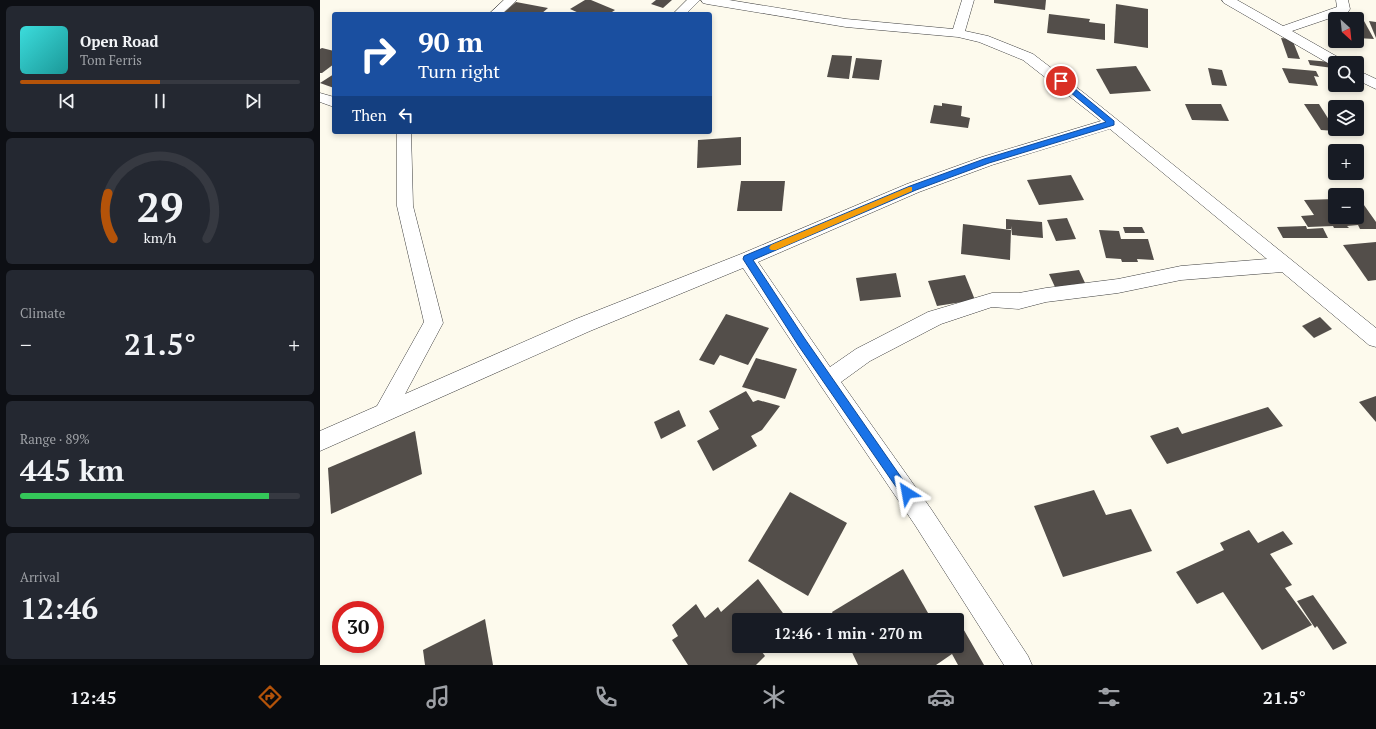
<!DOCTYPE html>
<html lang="en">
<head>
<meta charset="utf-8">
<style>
  :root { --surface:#171b24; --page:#242831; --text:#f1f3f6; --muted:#9ea1a6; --line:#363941; --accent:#b45309 }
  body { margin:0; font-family:"PT Serif",serif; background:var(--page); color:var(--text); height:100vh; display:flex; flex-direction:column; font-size:15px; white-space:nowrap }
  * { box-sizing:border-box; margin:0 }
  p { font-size:13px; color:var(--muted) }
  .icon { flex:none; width:22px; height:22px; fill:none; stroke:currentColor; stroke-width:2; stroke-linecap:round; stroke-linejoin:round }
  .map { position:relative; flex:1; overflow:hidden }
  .sheet { display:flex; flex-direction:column; gap:6px; padding:6px; background:#0d0f14; width:320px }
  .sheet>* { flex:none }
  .top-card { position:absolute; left:12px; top:12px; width:380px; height:122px; border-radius:4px; box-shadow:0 2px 6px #0003; background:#1a4fa0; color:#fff; overflow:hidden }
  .needle { width:26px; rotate:153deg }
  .tools { position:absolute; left:1008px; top:12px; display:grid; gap:8px }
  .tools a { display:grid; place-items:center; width:36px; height:36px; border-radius:4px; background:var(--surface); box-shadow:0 2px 6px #0003; font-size:20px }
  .speed { position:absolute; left:12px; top:601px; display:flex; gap:8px; font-size:20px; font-weight:700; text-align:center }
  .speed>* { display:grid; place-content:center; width:52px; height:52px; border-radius:50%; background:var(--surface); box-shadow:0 2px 6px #0003; line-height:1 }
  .speed .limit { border:6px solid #d22; background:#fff; color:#111 }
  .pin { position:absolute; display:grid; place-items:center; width:34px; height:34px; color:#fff; margin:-17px; border:2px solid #fff; border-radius:50%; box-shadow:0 1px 4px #0007 }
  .me { position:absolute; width:44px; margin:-22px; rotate:326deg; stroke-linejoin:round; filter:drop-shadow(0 0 3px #0008) }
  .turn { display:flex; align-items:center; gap:14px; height:84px; padding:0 20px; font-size:18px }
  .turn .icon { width:52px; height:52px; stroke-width:2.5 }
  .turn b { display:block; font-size:28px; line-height:34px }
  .then { display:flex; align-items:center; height:38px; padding:0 20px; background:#0003; gap:8px; font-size:15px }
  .big { font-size:30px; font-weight:600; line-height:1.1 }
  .sheet .card { flex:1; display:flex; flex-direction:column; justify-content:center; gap:6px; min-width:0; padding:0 14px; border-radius:6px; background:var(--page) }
  .sheet .dial { align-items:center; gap:0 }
  .dial svg { height:104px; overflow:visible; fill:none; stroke:var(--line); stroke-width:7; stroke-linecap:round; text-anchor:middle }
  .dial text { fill:var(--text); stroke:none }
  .song { display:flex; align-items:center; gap:12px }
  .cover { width:48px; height:48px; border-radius:6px; background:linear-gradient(135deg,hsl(180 70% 55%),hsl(180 70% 35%)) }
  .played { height:4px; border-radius:2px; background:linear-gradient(90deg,var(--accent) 50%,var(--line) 50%) }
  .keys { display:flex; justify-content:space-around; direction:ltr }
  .heat { display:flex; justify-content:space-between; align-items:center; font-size:22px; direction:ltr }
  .charge { height:6px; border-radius:3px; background:linear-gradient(90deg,#34c759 89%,var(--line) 0) }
  .trip { position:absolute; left:412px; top:613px; width:232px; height:40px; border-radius:4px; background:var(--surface); box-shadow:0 2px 6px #0003; font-weight:600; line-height:40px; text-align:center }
  .menu { display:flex; height:64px; justify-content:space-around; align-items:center; background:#090b0e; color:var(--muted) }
  .menu .icon { width:28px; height:28px }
  .menu .current { color:var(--accent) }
  .menu b { font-size:18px; color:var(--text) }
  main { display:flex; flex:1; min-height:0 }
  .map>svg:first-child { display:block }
  .building { fill:#534e4a }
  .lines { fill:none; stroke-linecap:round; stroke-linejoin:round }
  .street-casing { stroke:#3f3f3f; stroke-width:1 }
  .street { fill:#fff; fill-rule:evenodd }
  .route { fill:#1a73e8; stroke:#114b97 }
  .slow { fill:#f59e0b }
</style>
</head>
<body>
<main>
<section class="sheet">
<div class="card">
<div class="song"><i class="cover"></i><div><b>Open Road</b><p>Tom Ferris</p></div></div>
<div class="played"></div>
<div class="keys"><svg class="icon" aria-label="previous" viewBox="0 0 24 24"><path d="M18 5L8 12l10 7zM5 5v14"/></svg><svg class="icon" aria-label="pause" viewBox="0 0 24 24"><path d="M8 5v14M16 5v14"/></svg><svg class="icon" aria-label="next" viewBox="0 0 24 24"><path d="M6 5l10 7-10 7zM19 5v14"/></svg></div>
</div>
<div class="card dial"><svg viewBox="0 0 100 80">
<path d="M14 69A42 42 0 1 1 86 69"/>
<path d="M14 69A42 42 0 0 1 10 34" stroke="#b45309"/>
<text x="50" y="56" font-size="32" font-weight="700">29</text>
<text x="50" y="72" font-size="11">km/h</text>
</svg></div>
<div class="card"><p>Climate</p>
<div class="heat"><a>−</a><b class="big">21.5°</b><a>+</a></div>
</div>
<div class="card"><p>Range · 89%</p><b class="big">445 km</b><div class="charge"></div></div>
<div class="card"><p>Arrival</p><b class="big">12:46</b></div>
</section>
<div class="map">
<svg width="1056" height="665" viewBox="0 0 1056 665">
  <rect width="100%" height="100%" fill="#fdfaed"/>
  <!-- building -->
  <g class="building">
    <polygon points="265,0 271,0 295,10 289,14 261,14 250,9"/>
    <polygon points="336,0 352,0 343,8 331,4"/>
    <polygon points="674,0 726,0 725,10 674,3"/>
    <polygon points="196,2 228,8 221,14 182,14"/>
    <polygon points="796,4 828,9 828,48 794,43"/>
    <polygon points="729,14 770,19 769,22 785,24 785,40 727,33"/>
    <polygon points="1037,20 1044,21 1054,39 1037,38"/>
    <polygon points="1049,21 1056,22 1056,38"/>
    <polygon points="961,38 972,39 980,59 968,58"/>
    <polygon points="2,48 14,51 14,64 2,73 0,73 0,49"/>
    <polygon points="512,55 532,56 529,79 507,77"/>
    <polygon points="536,58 562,60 559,80 532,78"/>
    <polygon points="988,60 1011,62 1013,68 990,65"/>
    <polygon points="816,66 831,91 790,94 776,69"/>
    <polygon points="888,68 902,70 907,86 892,85"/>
    <polygon points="962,68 996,71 999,77 994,76 998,86 969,83"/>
    <polygon points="14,74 14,88 0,83"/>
    <polygon points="622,103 642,106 641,116 650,118 648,128 610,123 614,105 622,106"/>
    <polygon points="865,104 901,104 909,121 872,120"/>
    <polygon points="984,104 999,104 1016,131 1001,130"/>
    <polygon points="421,137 421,165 377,168 378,140"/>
    <polygon points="751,175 764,200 719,205 707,180"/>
    <polygon points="421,181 465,181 462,211 417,211"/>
    <polygon points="1037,198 1039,198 1056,222 1056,229 1040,229 1038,225 1027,226 1029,228 1014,228 1013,226 988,227 981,216 994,215 984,200 1015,199 1015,217 1037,217"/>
    <polygon points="747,218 756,239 736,241 727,220"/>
    <polygon points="686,219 722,222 723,238 692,235 691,226 691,229 686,229"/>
    <polygon points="643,224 691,230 690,260 641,254"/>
    <polygon points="986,226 987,229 1003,228 1008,238 963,238 957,227"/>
    <polygon points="803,227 822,227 825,233 805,233"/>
    <polygon points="779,230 799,231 801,239 828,239 834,260 817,259 818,262 802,262 801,259 786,258"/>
    <polygon points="1056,242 1056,280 1048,281 1023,245"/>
    <polygon points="759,270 765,283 735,287 729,274"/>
    <polygon points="576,273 581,297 540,301 536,278"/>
    <polygon points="645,275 655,300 617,306 608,281"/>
    <polygon points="406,314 449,328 428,365 400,355 394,365 379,360"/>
    <polygon points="1000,317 1012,329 994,338 982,326"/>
    <polygon points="436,358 477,369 465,399 422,387"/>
    <polygon points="426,391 433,402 438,400 460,406 442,430 431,436 437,446 393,471 377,441 399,429 389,411"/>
    <polygon points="1056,396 1056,422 1039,402"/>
    <polygon points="948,407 963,426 847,464 830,436 858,427 862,434"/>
    <polygon points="359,410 366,426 341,439 334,422"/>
    <polygon points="95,431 102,474 11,514 8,468"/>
    <polygon points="774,490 786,515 811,509 832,551 743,577 714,506"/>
    <polygon points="470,492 527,523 488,596 428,561"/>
    <polygon points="929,530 938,543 963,531 973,544 950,554 972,585 965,588 992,625 942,650 903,592 877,604 856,572 904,550 900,543"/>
    <polygon points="583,569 612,620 516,620 512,612"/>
    <polygon points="438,579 468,620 419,620 419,646 448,646 442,652 445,656 436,665 368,665 352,640 358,636 352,625 376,604 385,618 398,607 401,612"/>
    <polygon points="993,595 1027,643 1013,650 997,626 995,628 977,601"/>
    <polygon points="165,619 173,665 105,665 103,650"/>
    <polygon points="641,625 664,665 638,665 632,654 616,665 538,665 529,646 637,646 637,627"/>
  </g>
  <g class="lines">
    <!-- street casing -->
    <g class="street-casing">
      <g id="street">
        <polygon points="184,0 197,0 182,14 169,14"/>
        <polygon points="367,0 380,0 366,14 353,14"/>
        <path d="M381,0H409L526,19L633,29L642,0H654L645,31L668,36L713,54L764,93L1056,328V347L1049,345L962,272L861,280L798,293L726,302L699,309L672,307L621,324L550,361L521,382L611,509L708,656L712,665H684L595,525L501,386L423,268L270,331L0,451V431L57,406L104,322L77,206V132H91L93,206L123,323L85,394L256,319L421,254L587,184L662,157L781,121L703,60L659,42L638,37L526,27L387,4L383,3ZM790,129L947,259L861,266L798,279L726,288L699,293H672L608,312L536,349L510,367L438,262L599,192L672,165Z"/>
        <polygon points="902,0 917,0 963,26 1017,7 1016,0 1028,0 1030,9 1028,12 972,31 1023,60 1025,63 1015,63 1015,66 1013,66 904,3"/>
        <polygon points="1037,70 1056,79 1056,89 1037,80"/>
        <polygon points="0,93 14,97 14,107 0,102"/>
      </g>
    </g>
    <!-- street -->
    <use href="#street" class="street"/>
  </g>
  <!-- route -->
  <polygon class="route" points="738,79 743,79 794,121 794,125 669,163 596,190 433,260 485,339 590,490 592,493 590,497 587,499 583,497 478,345 423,259 424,256 590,186 664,159 786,122 738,82"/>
  <!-- slow -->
  <polygon class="slow" points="589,187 592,187 592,191 456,250 451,250 449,248 451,245"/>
</svg>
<div class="tools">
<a><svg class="needle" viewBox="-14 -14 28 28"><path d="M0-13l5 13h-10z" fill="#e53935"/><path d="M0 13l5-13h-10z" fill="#9ea1a6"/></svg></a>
<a><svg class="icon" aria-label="search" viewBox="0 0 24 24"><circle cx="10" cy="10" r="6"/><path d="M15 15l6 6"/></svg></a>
<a><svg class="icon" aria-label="layers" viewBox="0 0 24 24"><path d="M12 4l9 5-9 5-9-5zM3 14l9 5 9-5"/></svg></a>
<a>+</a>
<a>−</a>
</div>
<div class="speed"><div class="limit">30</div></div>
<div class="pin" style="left:741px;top:81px;background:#d93025"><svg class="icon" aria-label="arrive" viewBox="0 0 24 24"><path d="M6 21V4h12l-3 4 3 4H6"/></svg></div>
<svg class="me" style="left:587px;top:493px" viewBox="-20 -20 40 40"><path d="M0-17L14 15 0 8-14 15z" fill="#1a73e8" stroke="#fff" stroke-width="4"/></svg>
<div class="trip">12:46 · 1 min · 270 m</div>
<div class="top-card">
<div class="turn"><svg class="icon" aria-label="right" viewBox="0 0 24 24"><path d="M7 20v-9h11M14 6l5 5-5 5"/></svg><div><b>90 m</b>Turn right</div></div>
<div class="then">Then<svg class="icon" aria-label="left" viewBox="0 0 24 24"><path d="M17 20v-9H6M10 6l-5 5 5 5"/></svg></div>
</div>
</div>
</main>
<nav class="menu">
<b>12:45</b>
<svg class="icon current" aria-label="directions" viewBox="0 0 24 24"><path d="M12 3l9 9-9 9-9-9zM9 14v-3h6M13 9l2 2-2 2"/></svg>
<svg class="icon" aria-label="music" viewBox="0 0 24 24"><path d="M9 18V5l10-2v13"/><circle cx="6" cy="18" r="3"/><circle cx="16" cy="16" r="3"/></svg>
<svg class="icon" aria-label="phone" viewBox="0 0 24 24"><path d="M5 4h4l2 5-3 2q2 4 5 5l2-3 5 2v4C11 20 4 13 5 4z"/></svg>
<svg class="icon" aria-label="climate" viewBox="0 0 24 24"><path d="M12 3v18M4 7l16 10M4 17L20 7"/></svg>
<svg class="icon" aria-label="car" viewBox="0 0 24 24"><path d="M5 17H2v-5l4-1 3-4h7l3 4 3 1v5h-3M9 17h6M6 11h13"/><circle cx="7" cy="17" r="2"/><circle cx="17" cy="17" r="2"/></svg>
<svg class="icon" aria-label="filters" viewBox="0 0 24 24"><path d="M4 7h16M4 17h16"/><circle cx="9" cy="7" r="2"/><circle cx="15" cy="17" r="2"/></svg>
<b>21.5°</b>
</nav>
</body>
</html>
